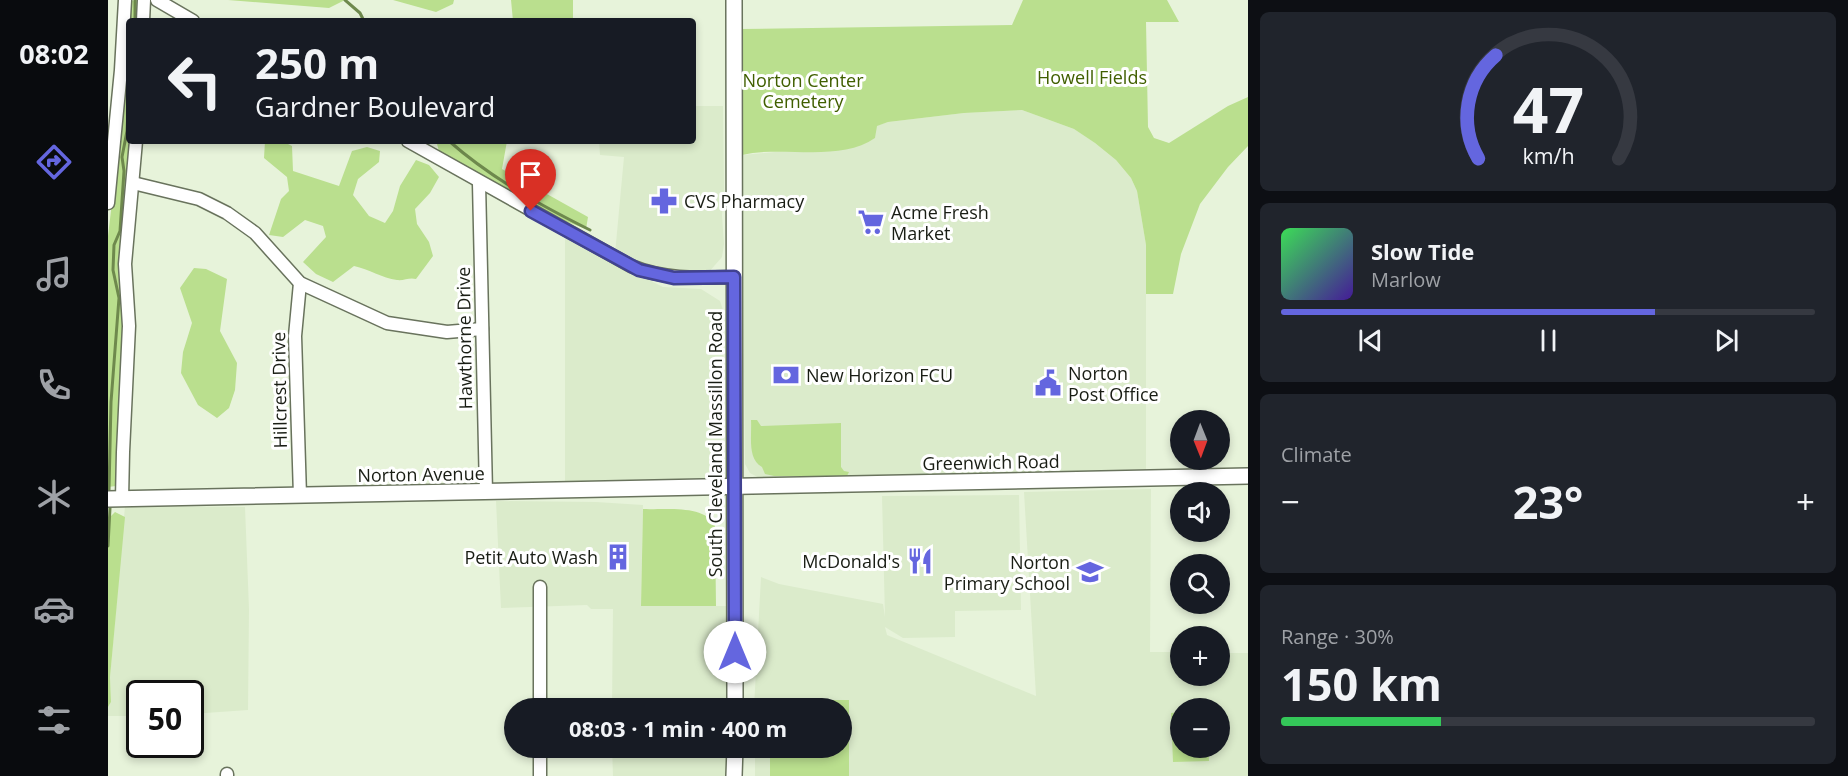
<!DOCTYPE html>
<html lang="en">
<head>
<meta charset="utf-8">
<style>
  :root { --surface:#171b24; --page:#20242c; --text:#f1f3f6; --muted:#9ea1a6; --line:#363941; --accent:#6466df }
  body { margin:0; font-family:"Open Sans",sans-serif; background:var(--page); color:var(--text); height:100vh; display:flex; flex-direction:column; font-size:22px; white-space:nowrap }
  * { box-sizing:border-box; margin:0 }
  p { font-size:20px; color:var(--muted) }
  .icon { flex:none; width:33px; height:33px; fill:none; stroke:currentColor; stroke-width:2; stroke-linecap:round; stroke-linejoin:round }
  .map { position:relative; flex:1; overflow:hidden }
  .side { display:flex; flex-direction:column; gap:12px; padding:12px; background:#0d0f14; width:600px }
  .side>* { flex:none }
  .banner { position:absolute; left:18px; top:18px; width:570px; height:126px; border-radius:6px; box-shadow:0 3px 9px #0003; background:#171b24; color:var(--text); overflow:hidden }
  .needle { width:39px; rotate:179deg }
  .tools { position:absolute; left:1062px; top:410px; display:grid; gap:12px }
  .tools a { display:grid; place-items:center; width:60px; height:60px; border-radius:50%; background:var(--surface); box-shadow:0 3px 9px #0003; font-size:30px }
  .speed { position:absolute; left:18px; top:680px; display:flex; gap:12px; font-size:30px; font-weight:700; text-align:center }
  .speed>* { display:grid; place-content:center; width:78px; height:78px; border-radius:50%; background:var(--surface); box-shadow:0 3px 9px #0003; line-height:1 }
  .speed .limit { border:3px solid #111; border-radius:9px; background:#fff; color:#111 }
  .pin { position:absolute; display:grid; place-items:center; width:51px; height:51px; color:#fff; margin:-62px -26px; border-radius:50% 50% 50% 0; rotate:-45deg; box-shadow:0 0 6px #0007 }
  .pin .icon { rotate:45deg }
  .me { position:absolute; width:66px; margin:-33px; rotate:0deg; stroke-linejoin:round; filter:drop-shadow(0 0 4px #0008) }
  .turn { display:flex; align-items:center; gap:21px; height:126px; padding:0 30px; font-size:27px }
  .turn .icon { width:78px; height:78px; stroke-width:2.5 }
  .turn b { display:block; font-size:42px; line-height:51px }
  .big { font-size:45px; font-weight:700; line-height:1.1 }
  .side .widget { flex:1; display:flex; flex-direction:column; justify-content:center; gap:9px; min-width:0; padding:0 21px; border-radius:9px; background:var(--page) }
  .side .dial { align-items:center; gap:0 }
  .dial svg { height:156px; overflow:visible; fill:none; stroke:var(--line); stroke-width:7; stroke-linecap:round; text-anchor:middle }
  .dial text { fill:var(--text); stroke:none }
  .song { display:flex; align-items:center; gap:18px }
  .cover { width:72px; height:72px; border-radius:9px; background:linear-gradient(135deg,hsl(130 70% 55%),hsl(260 70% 35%)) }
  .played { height:6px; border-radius:3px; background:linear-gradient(90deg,var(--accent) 70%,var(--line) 70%) }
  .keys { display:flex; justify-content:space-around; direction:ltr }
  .heat { display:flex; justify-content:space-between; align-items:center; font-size:33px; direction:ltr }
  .charge { height:9px; border-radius:4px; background:linear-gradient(90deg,#34c759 30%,var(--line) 0) }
  .trip { position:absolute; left:396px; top:698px; width:348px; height:60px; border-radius:30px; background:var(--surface); box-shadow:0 3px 9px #0003; font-weight:700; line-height:60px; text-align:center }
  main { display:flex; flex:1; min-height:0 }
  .tabs { display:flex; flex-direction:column; width:108px; justify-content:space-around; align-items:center; background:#090b0e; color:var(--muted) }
  .tabs .icon { width:42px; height:42px }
  .tabs .selected { color:var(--accent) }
  .tabs b { font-size:27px; color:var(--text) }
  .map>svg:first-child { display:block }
  .built { fill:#dbebcb; fill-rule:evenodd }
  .green { fill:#badf8e }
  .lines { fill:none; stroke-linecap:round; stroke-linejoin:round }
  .stream { stroke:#6e894d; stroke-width:3 }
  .minor-casing { stroke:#69735d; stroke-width:15 }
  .major-casing { stroke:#69735d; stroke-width:18 }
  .minor { stroke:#fff; stroke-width:12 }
  .major { stroke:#fff; stroke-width:15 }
  .route-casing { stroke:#414291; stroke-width:15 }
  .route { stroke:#6466df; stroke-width:10 }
  .labels { text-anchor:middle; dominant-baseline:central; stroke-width:6; stroke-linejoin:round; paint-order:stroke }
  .park-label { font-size:18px; fill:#405f01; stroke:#fff }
  .poi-label { font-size:18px; fill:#191d14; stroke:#fff; text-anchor:start }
  .street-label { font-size:18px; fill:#191d14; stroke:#fff }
</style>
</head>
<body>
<main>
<nav class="tabs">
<b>08:02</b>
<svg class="icon selected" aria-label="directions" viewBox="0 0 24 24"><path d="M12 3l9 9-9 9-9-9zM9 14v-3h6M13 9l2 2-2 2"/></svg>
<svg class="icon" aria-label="music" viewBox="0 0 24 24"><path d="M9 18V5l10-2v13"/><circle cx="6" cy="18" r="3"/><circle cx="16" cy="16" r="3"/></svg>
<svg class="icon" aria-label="phone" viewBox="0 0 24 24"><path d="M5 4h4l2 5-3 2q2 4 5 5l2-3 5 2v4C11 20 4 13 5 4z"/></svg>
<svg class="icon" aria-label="climate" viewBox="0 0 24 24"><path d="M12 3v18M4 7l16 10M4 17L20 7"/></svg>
<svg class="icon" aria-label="car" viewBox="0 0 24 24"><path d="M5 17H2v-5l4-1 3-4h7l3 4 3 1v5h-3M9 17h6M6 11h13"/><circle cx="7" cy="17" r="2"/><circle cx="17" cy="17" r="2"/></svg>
<svg class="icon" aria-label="filters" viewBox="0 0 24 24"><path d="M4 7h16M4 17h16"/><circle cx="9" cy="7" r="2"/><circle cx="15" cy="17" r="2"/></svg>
</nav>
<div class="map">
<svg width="1140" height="776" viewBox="0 0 1140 776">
  <rect width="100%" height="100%" fill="#e7f3da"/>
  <!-- built -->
  <g class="built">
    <polygon points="585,106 615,106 616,189 614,215 616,244 614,257 600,273 586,274 541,268 507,254 516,157 492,155 491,141 585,141"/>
    <polygon points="914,110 966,129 987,143 1008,160 1023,178 1029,191 1038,245 1038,473 655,480 642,473 637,464 634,155 754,144 767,138 768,126 780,122 856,113"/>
    <polygon points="457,238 555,287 593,289 612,301 616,313 613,467 610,475 575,483 457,486"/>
    <path d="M1043,489L1042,652H1072V675H1112V653H1140V776H647V747H734V708H646L653,577L671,584L775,604L777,617L774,496L911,495L913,610L847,611V637L795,638L777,627L779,635L928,696L916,492ZM1072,708H1112V747H1072Z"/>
    <polygon points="388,501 488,502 535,505 533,606 626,606 627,708 504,708 505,609 483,609 479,605 393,608"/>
    <polygon points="17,506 137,507 141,609 140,710 83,714 82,693 32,693 31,716 0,716 0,707 3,702 2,677"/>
    <polygon points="504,747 626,747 626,776 505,776"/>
  </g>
  <!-- green -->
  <g class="green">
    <path d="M30,0L32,9L31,21H21V141H25V153C18,204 4,258 16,308L11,477L8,486L0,487V236L7,177L12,155V127L21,1Z"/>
    <polygon points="120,0 237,0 221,8"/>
    <polygon points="285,0 346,0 345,4 328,12"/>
    <polygon points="403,0 465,0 465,21 405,21"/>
    <path d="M915,0H1059L1071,22H1038L1040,127L1046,138L1061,143L1120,106L1140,97V146L1120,167L1092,204L1073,254L1065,294H1038V245L1029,191L1023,178L1008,160L987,143L966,129L914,110L856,113L780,122L769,126L767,138C732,163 674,145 634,155L633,29L904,25Z"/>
    <path d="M157,141H174L184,146L185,171L231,186L244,151L259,147L272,151L271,162L250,179L245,195L261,216L277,223L285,211L292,186L308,160L321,165L331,177L322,193L307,209L309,224L321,242L325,256L308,279C301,277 296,281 289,280C274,278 261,269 246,266L225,282L208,274L195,262L218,237L215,226L197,220L175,237L161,235L173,199L181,191L179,177L156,158Z"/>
    <path d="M330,141H399L394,169L480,217L478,229C427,211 379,180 332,155L329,144Z"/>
    <polygon points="86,268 98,269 119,279 112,331 129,363 127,390 121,408 109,418 90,405 73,373 75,352 84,323 72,288"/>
    <path d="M643,420H649L653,426L733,423V467L736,471L741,472L739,476H666L657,474L654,467C639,459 644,436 643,420Z"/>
    <path d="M535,509C557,510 597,504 607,526L608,606H533Z"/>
    <polygon points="7,512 17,517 2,677 3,702 0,707 0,519"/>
    <polygon points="662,700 741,700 741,776 662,776 662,747 734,747 734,708 662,708"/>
    <polygon points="1072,712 1072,747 1100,747 1101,761 1065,762 1063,713"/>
  </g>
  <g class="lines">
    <!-- stream -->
    <g class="stream">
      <polyline points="237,0 252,13 256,21"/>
      <polyline points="27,21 27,0"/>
      <path d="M341,141C383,178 432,205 482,230"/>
      <polyline points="1,490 3,402 11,298 5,270 6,245 12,231 16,171 14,157 19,131 21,90"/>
      <polyline points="0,546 2,508"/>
    </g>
    <!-- minor casing -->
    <g class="minor-casing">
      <g id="minor">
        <polyline points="49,0 85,21"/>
        <polyline points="35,21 36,0"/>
        <path d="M300,141L523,266C557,280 591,278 626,277"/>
        <polyline points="25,183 91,199 119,213 147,233 192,283 279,323 339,332 374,329"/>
        <polyline points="371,183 378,492"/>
        <polyline points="0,203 13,70 17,0"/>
        <polyline points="192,283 187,336 192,496"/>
        <polyline points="14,499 15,452 21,326 17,264 28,141"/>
        <polyline points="432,587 432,708"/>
        <polyline points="432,747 432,776"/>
        <polyline points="119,776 119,774"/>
      </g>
    </g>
    <!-- major casing -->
    <g class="major-casing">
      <g id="major">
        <polyline points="626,0 627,708"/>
        <polyline points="0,499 1140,476"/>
        <polyline points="626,776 627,747"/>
      </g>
    </g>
    <!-- minor -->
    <use href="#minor" class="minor"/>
    <!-- major -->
    <use href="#major" class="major"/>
  </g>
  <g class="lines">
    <!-- route casing -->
    <g class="route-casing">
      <polyline id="route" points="423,211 531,270 566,278 626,277 627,652"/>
    </g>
    <!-- route -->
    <use href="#route" class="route"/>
  </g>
  <!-- icons -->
  <defs>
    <g id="pharmacy-bare" transform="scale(2.07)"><path d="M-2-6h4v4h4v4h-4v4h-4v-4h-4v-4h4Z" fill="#6466df" stroke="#fff" stroke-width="2.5" paint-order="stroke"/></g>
    <g id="supermarket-bare" transform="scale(2.07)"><path d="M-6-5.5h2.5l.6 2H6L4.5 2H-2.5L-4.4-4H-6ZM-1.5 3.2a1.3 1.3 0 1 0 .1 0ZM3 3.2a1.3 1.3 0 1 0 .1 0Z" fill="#6466df" stroke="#fff" stroke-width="2.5" paint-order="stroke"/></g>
    <g id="bank-bare" transform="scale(2.07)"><path d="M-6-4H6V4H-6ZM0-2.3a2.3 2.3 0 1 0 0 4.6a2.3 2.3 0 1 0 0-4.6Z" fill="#6466df" stroke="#fff" stroke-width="2.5" paint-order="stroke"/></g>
    <g id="civic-bare" transform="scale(2.07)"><path d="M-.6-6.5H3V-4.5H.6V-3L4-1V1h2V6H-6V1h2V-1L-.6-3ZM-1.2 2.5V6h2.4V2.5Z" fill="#6466df" stroke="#fff" stroke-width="2.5" paint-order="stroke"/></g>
    <g id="building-bare" transform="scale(2.07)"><path d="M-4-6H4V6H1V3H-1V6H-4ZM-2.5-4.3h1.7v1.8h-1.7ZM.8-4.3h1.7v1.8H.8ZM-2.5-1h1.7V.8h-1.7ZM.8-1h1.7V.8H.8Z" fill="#6466df" stroke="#fff" stroke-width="2.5" paint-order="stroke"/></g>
    <g id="restaurant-bare" transform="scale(2.07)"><path d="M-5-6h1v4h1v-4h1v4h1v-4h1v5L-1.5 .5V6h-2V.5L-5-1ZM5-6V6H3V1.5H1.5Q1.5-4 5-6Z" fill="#6466df" stroke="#fff" stroke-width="2.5" paint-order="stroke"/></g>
    <g id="school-bare" transform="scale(2.07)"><path d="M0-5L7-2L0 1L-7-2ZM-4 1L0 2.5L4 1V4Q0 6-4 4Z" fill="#6466df" stroke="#fff" stroke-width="2.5" paint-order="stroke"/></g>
  </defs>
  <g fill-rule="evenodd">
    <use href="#pharmacy-bare" x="556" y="201"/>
    <use href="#supermarket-bare" x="763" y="222"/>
    <use href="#bank-bare" x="678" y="375"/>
    <use href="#civic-bare" x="940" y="383"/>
    <use href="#building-bare" x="510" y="557"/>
    <use href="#restaurant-bare" x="812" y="561"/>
    <use href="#school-bare" x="982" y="572"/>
  </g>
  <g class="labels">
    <!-- park labels -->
    <g class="park-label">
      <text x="984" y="77">Howell Fields</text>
      <text x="695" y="80">Norton Center<tspan x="695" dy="21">Cemetery</tspan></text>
    </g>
    <!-- poi labels -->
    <g class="poi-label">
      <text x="576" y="201">CVS Pharmacy</text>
      <text x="783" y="212">Acme Fresh<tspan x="783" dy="21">Market</tspan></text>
      <text x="960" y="373">Norton<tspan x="960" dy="21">Post Office</tspan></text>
      <text x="698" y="375">New Horizon FCU</text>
      <text x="490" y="557" text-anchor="end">Petit Auto Wash</text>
      <text x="792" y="561" text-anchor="end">McDonald's</text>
      <text x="962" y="562" text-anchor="end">Norton<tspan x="962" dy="21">Primary School</tspan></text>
    </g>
    <!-- street labels -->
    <g class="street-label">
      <text transform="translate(356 338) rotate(-91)">Hawthorne Drive</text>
      <text transform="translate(171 390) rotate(-91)">Hillcrest Drive</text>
      <text transform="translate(607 444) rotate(-90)">South Cleveland Massillon Road</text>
      <text transform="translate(883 462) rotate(-1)">Greenwich Road</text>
      <text transform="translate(313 474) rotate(-1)">Norton Avenue</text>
    </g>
  </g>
</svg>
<div class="tools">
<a><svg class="needle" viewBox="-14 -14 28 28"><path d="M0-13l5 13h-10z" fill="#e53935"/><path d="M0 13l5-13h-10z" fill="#9ea1a6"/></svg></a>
<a><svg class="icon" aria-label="sound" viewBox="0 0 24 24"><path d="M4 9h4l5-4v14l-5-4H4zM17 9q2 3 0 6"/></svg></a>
<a><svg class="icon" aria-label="search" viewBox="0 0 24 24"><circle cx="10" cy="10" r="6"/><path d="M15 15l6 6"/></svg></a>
<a>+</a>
<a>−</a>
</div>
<div class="speed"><div class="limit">50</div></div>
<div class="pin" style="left:423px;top:211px;background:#d93025"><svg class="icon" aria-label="arrive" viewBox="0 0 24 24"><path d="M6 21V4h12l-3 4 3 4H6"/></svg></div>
<svg class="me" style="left:627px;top:652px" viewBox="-20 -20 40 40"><circle r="19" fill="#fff"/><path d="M0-13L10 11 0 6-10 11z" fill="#6466df"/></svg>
<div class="trip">08:03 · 1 min · 400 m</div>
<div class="banner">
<div class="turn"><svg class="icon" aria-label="left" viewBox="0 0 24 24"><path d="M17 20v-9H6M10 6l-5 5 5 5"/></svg><div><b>250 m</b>Gardner Boulevard</div></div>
</div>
</div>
<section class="side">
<div class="widget dial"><svg viewBox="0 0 100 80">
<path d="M14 69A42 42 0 1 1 86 69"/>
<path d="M14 69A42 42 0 0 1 23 16" stroke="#6466df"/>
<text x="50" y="56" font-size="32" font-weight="700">47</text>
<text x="50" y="72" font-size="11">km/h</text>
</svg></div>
<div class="widget">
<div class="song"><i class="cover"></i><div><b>Slow Tide</b><p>Marlow</p></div></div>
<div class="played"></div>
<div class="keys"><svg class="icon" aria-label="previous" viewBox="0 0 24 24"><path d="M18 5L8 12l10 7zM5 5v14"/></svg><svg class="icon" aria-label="pause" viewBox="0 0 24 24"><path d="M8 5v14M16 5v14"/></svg><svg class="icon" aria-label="next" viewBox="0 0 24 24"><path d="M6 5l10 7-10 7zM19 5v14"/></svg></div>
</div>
<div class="widget"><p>Climate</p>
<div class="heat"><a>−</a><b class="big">23°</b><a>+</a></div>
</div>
<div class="widget"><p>Range · 30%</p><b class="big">150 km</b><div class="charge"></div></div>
</section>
</main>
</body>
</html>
